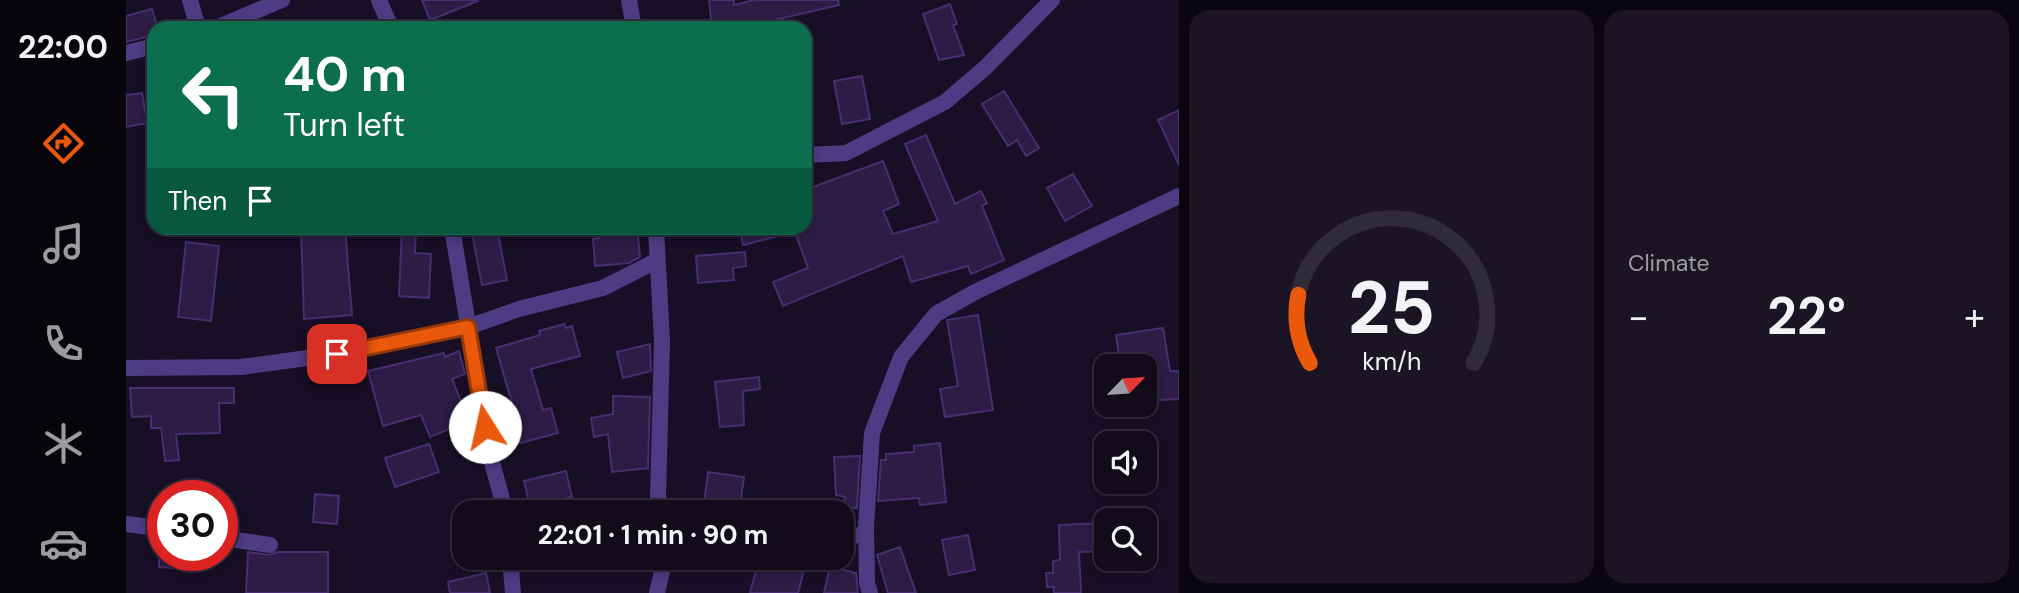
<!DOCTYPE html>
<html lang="en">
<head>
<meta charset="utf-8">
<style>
  :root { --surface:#110b1c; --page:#1a1425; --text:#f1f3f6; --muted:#9c9ba3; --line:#302b3b; --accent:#ea580c }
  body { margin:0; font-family:"DM Sans",sans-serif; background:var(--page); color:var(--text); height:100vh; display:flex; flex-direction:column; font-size:26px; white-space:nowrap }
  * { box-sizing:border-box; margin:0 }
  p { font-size:23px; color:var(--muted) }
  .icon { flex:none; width:38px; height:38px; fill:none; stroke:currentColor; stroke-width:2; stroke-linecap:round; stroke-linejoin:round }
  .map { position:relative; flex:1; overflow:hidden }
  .panel { display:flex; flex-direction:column; gap:10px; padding:10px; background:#09060f; width:840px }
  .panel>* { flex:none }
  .top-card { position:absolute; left:21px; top:21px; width:665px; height:214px; border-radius:21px; box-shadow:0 4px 10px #0003,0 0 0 2px var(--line); background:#0b6e4f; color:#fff; overflow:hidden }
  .needle { width:46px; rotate:65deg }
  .tools { position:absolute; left:968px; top:354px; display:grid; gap:14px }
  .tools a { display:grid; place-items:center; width:63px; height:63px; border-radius:14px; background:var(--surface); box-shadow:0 4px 10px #0003,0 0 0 2px var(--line); font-size:35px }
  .speed { position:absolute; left:21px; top:480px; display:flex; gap:14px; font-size:35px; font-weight:700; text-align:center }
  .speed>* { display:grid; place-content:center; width:91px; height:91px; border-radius:50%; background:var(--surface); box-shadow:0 4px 10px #0003,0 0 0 2px var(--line); line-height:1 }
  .speed .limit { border:10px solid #d22; background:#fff; color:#111 }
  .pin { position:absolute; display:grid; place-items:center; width:60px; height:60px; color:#fff; margin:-30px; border-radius:14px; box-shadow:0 4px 10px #0006 }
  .me { position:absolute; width:77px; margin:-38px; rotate:350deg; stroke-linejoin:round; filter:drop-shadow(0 0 5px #0008) }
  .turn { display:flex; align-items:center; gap:24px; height:147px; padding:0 21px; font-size:32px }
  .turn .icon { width:91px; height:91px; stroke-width:2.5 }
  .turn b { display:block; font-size:49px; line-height:60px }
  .then { display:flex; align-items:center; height:66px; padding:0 21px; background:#0003; gap:14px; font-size:26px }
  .big { font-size:52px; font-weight:700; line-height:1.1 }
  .panel .widget { flex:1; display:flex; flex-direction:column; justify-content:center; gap:10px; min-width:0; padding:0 24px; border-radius:21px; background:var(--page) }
  .panel .dial { align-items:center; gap:0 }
  .dial svg { height:182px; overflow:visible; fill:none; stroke:var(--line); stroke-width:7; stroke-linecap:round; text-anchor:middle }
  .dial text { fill:var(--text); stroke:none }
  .heat { display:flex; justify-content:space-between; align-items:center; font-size:38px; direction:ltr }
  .panel .tiles { flex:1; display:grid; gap:10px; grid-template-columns:repeat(2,1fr) }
  .trip { position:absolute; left:326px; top:500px; width:402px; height:70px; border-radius:21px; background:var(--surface); box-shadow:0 4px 10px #0003,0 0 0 2px var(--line); font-weight:700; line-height:70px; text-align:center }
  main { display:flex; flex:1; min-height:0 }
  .dock { display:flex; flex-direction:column; width:126px; justify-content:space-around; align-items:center; background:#07040b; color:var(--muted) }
  .dock .icon { width:49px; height:49px }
  .dock .on { color:var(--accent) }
  .dock b { font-size:32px; color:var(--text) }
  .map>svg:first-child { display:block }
  .building { fill:#2c1c46; stroke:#472e71; stroke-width:2 }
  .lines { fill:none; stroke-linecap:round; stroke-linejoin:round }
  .minor { stroke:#4b3c83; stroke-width:16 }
  .route-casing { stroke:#983908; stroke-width:18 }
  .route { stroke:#ea580c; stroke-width:12 }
</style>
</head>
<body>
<main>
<nav class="dock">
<b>22:00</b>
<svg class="icon on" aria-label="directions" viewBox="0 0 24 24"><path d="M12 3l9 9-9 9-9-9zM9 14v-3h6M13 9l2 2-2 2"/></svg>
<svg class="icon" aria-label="music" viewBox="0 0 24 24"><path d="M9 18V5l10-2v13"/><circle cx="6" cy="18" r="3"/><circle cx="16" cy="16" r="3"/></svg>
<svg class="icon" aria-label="phone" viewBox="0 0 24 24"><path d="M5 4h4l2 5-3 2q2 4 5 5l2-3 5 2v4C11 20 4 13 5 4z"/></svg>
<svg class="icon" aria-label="climate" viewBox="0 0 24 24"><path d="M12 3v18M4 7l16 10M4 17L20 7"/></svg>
<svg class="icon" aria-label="car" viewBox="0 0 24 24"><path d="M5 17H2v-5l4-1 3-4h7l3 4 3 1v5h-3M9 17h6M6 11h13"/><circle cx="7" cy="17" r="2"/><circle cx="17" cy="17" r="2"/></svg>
</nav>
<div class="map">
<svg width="1053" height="593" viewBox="0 0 1053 593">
  <rect width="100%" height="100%" fill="#170f25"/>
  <!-- building -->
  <g class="building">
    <polygon points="296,0 352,0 352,1 304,20"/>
    <polygon points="583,0 608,0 608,5 629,0 712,0 713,5 615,28 586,28"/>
    <polygon points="824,4 831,24 827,25 838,55 813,60 797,14"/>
    <polygon points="26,9 32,28 28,28 28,35 0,42 0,16"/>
    <polygon points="736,76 744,119 716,124 708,81"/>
    <polygon points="878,91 913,148 900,156 891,140 882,146 856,104"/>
    <polygon points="16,93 21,123 0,127 0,95"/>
    <polygon points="1053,110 1053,165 1032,120"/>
    <polygon points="800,135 829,204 855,191 861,203 856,206 878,260 845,274 842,266 785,282 777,256 657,306 647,282 682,268 669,232 617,245 614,228 679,228 679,190 757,161 773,204 757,211 767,234 812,221 779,144"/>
    <polygon points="947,174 966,206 939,221 921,188"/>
    <polygon points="175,228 219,228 226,315 178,319"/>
    <polygon points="276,228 290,228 289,253 305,254 303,298 273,296"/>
    <polygon points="345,228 371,228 381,280 356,285"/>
    <polygon points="473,228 511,228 514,257 503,263 469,266 467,239 473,238"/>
    <polygon points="60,242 93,246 85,321 52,317"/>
    <polygon points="619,252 620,266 607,268 608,280 572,283 570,256"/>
    <polygon points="852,315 867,410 819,417 814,389 832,386 821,320"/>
    <polygon points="438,324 440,328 446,326 454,356 405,369 417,410 425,408 432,433 394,443 387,418 390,417 370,348 414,335 413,331"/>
    <polygon points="1037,328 1044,371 1053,371 1053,399 1018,401 1018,359 994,362 990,335"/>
    <polygon points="524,344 525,371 497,378 491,352"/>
    <polygon points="333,351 339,374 326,379 343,421 304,437 295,415 257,426 242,371 318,353 319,357"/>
    <polygon points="633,377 634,389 617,391 618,425 594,427 589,382"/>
    <polygon points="4,388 108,388 108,403 93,403 94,433 50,434 53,460 39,461 35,428 25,428 25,416 6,417"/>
    <polygon points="487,396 524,397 522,468 486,472 482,434 468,437 465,418 487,414"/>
    <polygon points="814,443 820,502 794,505 793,498 752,501 755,460 760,460 760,454 788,452 788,446"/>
    <polygon points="303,444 313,472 269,487 259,458"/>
    <polygon points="734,456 731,508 717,508 719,497 710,495 708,457"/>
    <polygon points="440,471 446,497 404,507 398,481"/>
    <polygon points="582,472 618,477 613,513 577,511"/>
    <polygon points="189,494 213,496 211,524 187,522"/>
    <polygon points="978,523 979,551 953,552 955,593 928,593 928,587 921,587 920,573 927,573 927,561 934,560 933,525"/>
    <polygon points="842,535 849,570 823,575 816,540"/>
    <polygon points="774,547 790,593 762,593 751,555"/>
    <polygon points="122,552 143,555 152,552 202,552 202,593 120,593"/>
    <polygon points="33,555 78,555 77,570 33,567"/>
    <polygon points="648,558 665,561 664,567 678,570 672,593 624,593 633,559 647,562"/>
    <polygon points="704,567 730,573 732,593 698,593"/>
    <polygon points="360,573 364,593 324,593 322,582"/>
  </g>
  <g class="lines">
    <!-- minor -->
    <g class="minor">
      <polyline points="64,0 72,28"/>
      <polyline points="253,0 265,28"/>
      <polyline points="503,0 508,28"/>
      <polyline points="90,28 156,0"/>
      <polyline points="0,53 28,46"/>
      <polyline points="679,155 720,153 819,102 860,67 926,0"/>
      <polyline points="326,228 363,452 380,513"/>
      <polyline points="530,228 536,341 532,497 537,513"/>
      <polyline points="0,368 115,367 211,354 342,327 393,309 477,288 530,261"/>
      <polyline points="1,524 37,529"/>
      <polyline points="716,536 740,535"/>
      <polyline points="96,538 144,545"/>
      <polyline points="384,558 387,593"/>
      <polyline points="531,593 539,558"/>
      <polyline points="744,593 741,583 740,527 746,433 775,357 810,314 849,292 1053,196"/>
    </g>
  </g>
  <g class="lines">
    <!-- route casing -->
    <g class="route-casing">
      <polyline id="route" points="211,354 342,327 359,427"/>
    </g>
    <!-- route -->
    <use href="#route" class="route"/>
  </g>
</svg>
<div class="tools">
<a><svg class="needle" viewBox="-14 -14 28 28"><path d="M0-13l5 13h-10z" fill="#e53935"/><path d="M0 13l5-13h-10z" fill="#9c9ba3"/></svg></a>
<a><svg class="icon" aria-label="sound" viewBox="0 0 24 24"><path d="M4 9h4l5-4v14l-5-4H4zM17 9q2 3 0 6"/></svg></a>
<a><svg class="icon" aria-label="search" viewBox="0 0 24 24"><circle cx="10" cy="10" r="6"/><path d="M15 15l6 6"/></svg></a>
</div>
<div class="speed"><div class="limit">30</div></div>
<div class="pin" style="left:211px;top:354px;background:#d93025"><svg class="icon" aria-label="arrive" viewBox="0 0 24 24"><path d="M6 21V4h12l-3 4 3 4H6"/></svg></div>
<svg class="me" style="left:359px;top:427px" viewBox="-20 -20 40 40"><circle r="19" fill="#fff"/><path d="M0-13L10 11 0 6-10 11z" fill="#ea580c"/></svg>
<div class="trip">22:01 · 1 min · 90 m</div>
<div class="top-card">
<div class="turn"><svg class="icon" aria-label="left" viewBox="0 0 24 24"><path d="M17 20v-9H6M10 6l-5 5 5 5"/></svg><div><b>40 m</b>Turn left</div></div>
<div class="then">Then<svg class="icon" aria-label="arrive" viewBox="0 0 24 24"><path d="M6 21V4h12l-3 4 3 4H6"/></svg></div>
</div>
</div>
<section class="panel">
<div class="tiles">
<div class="widget dial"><svg viewBox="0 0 100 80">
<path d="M14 69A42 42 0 1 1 86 69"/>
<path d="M14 69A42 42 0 0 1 9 39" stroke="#ea580c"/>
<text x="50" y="56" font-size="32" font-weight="700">25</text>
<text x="50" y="72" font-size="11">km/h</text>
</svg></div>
<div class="widget"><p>Climate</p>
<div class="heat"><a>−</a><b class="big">22°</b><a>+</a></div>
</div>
</div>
</section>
</main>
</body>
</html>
